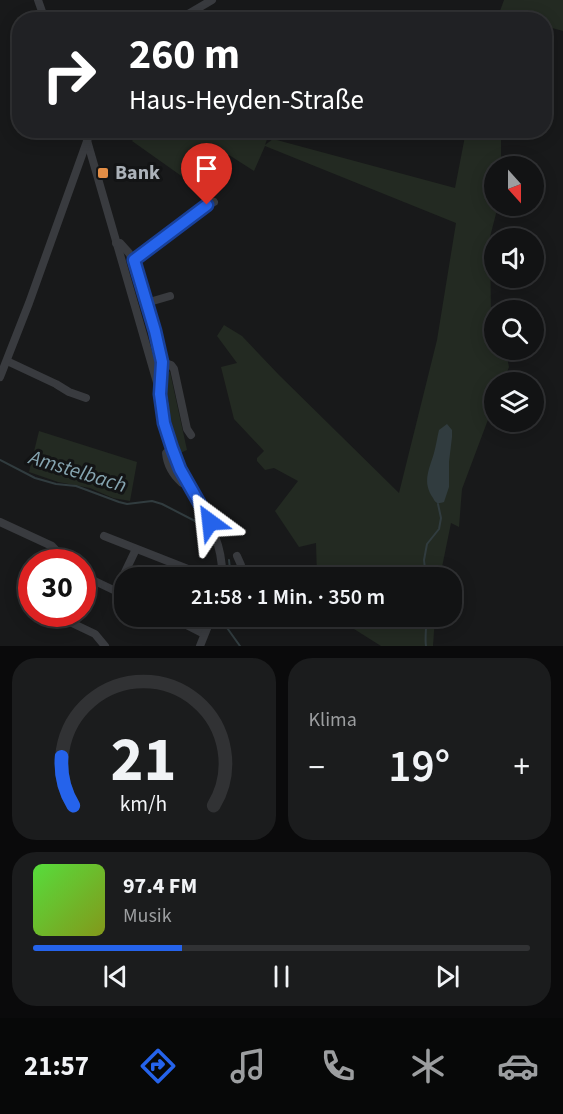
<!DOCTYPE html>
<html lang="de">
<head>
<meta charset="utf-8">
<style>
  :root { --surface:#121314; --page:#1b1c1d; --text:#f1f3f6; --muted:#9c9ea0; --line:#313234; --accent:#2563eb }
  body { margin:0; font-family:"Source Sans 3",sans-serif; background:var(--page); color:var(--text); height:100vh; display:flex; flex-direction:column; font-size:22px; white-space:nowrap }
  * { box-sizing:border-box; margin:0 }
  p { font-size:20px; color:var(--muted) }
  .icon { flex:none; width:33px; height:33px; fill:none; stroke:currentColor; stroke-width:2; stroke-linecap:round; stroke-linejoin:round }
  .map { position:relative; height:646px; overflow:hidden }
  .drawer { display:flex; flex-direction:column; gap:12px; padding:12px; background:#0a0a0b; flex:1 }
  .drawer>* { flex:none }
  .guide { position:absolute; left:12px; top:12px; width:540px; height:126px; border-radius:24px; box-shadow:0 3px 15px #0003,0 0 0 2px var(--line); background:#202124; color:#fff; overflow:hidden }
  .needle { width:39px; rotate:159deg }
  .controls { position:absolute; left:484px; top:156px; display:grid; gap:12px }
  .controls a { display:grid; place-items:center; width:60px; height:60px; border-radius:50%; background:var(--surface); box-shadow:0 3px 15px #0003,0 0 0 2px var(--line); font-size:30px }
  .speed { position:absolute; left:18px; top:549px; display:flex; gap:12px; font-size:30px; font-weight:700; text-align:center }
  .speed>* { display:grid; place-content:center; width:78px; height:78px; border-radius:50%; background:var(--surface); box-shadow:0 3px 15px #0003,0 0 0 2px var(--line); line-height:1 }
  .speed .limit { border:9px solid #d22; background:#fff; color:#111 }
  .pin { position:absolute; display:grid; place-items:center; width:51px; height:51px; color:#fff; margin:-62px -26px; border-radius:50% 50% 50% 0; rotate:-45deg; box-shadow:0 0 6px #0007 }
  .pin .icon { rotate:45deg }
  .me { position:absolute; width:66px; margin:-33px; rotate:330deg; stroke-linejoin:round; filter:drop-shadow(0 0 4px #0008) }
  .turn { display:flex; align-items:center; gap:21px; height:126px; padding:0 18px; font-size:27px }
  .turn .icon { width:78px; height:78px; stroke-width:2.5 }
  .turn b { display:block; font-size:42px; line-height:51px }
  .big { font-size:45px; font-weight:600; line-height:1.1 }
  .drawer .tile { flex:1; display:flex; flex-direction:column; justify-content:center; gap:9px; min-width:0; padding:0 21px; border-radius:24px; background:var(--page) }
  .drawer .dial { align-items:center; gap:0 }
  .dial svg { height:156px; overflow:visible; fill:none; stroke:var(--line); stroke-width:7; stroke-linecap:round; text-anchor:middle }
  .dial text { fill:var(--text); stroke:none }
  .song { display:flex; align-items:center; gap:18px }
  .cover { width:72px; height:72px; border-radius:9px; background:linear-gradient(135deg,hsl(110 70% 55%),hsl(70 70% 35%)) }
  .played { height:6px; border-radius:3px; background:linear-gradient(90deg,var(--accent) 30%,var(--line) 30%) }
  .keys { display:flex; justify-content:space-around; direction:ltr }
  .heat { display:flex; justify-content:space-between; align-items:center; font-size:33px; direction:ltr }
  .drawer .tiles { flex:1; display:grid; gap:12px; grid-template-columns:1fr 1fr }
  .tile:last-child { grid-column:span 2 }
  .trip { position:absolute; left:114px; top:567px; width:348px; height:60px; border-radius:24px; background:var(--surface); box-shadow:0 3px 15px #0003,0 0 0 2px var(--line); font-weight:600; line-height:60px; text-align:center }
  .dock { display:flex; height:96px; justify-content:space-around; align-items:center; background:#070808; color:var(--muted) }
  .dock .icon { width:42px; height:42px }
  .dock .selected { color:var(--accent) }
  .dock b { font-size:27px; color:var(--text) }
  .map>svg:first-child { display:block }
  .green { fill:#232a22 }
  .water { fill:#313c3f }
  .lines { fill:none; stroke-linecap:round; stroke-linejoin:round }
  .stream { stroke:#313c3f; stroke-width:2 }
  .minor { stroke:#393b3f; stroke-width:8 }
  .route-casing { stroke:#184099; stroke-width:15 }
  .route { stroke:#2563eb; stroke-width:10 }
  .poi-dot { fill:#e48e46; stroke:#131415; stroke-width:2 }
  .labels { text-anchor:middle; dominant-baseline:central; stroke-width:6; stroke-linejoin:round; paint-order:stroke }
  .poi-label { font-size:20px; font-weight:bold; fill:#acb2b9; stroke:#131415; text-anchor:start }
  .water-label { font-size:21px; font-style:italic; fill:#86a5b1; stroke:#131415 }
</style>
</head>
<body>
<div class="map">
<svg width="563" height="646" viewBox="0 0 563 646">
  <rect width="100%" height="100%" fill="#18191a"/>
  <!-- green -->
  <g class="green">
    <polygon points="504,0 563,0 563,31 545,26 544,20 497,19"/>
    <polygon points="141,131 270,131 265,145 273,139 455,188 466,131 476,133 477,131 501,131 501,166 495,166 495,206 498,206 490,237 491,313 495,322 495,350 507,350 506,352 509,367 503,382 495,382 495,401 462,489 459,527 451,523 440,577 317,577 316,543 299,547 275,511 298,481 274,468 265,470 257,461 257,458 264,451 234,419 221,367 237,363 217,336 224,325 242,336 279,375 399,493 437,340 456,223 265,146 254,171 229,155 204,192 132,141"/>
    <polygon points="164,369 170,372 187,450 178,454 165,405 169,402 165,386"/>
    <polygon points="39,431 137,462 130,501 113,498 90,488 58,482 29,472"/>
    <polygon points="335,617 435,617 433,646 381,646"/>
  </g>
  <!-- water -->
  <path class="water" d="M447,424L452,430V437L449,462V487L444,502C438,504 436,504 433,498C422,482 429,470 434,453C436,446 437,438 439,430Z"/>
  <g class="lines">
    <!-- stream -->
    <g class="stream">
      <polyline points="0,460 35,478 56,484 76,486 119,502 127,504 152,501 162,504 197,522 210,537"/>
      <polyline points="229,560 231,578"/>
      <polyline points="426,578 424,560 427,544 439,529 441,518 438,504"/>
      <polyline points="224,616 225,625 240,646"/>
      <path d="M426,646C425,640 426,621 428,616"/>
    </g>
    <!-- minor -->
    <g class="minor">
      <polyline points="38,0 45,20"/>
      <polyline points="178,20 212,0"/>
      <path d="M84,130L158,386C164,414 168,441 179,467C196,506 224,532 222,578"/>
      <polyline points="116,243 120,243 129,253 139,272 162,362 161,387"/>
      <polyline points="133,260 207,205 214,202"/>
      <polyline points="146,303 170,296"/>
      <polyline points="7,361 56,384 69,392 86,398"/>
      <polyline points="162,362 171,365 174,369 187,429 191,435"/>
      <polyline points="0,377 29,303 91,130"/>
      <path d="M172,448L166,453C167,464 173,475 182,483L188,484"/>
      <polyline points="0,522 52,546 67,562"/>
      <polyline points="104,536 193,571"/>
      <polyline points="237,556 241,565 240,578"/>
      <polyline points="82,575 124,595"/>
      <polyline points="116,591 136,549"/>
      <polyline points="53,614 95,634 105,646"/>
      <polyline points="169,616 204,634"/>
      <polyline points="233,616 234,624"/>
      <polyline points="200,646 212,616"/>
    </g>
  </g>
  <g class="lines">
    <!-- route casing -->
    <g class="route-casing">
      <polyline id="route" points="207,205 134,260 155,331 162,362 160,394 164,423 172,448 180,469 210,522"/>
    </g>
    <!-- route -->
    <use href="#route" class="route"/>
  </g>
  <!-- markers -->
  <rect class="poi-dot" x="97" y="167" width="12" height="12" rx="3"/>
  <g class="labels">
    <!-- poi labels -->
    <g class="poi-label">
      <text x="115" y="173">Bank</text>
    </g>
    <!-- water labels -->
    <g class="water-label">
      <text transform="translate(78 471) rotate(17)">Amstelbach</text>
    </g>
  </g>
</svg>
<div class="controls">
<a><svg class="needle" viewBox="-14 -14 28 28"><path d="M0-13l5 13h-10z" fill="#e53935"/><path d="M0 13l5-13h-10z" fill="#9c9ea0"/></svg></a>
<a><svg class="icon" aria-label="sound" viewBox="0 0 24 24"><path d="M4 9h4l5-4v14l-5-4H4zM17 9q2 3 0 6"/></svg></a>
<a><svg class="icon" aria-label="search" viewBox="0 0 24 24"><circle cx="10" cy="10" r="6"/><path d="M15 15l6 6"/></svg></a>
<a><svg class="icon" aria-label="layers" viewBox="0 0 24 24"><path d="M12 4l9 5-9 5-9-5zM3 14l9 5 9-5"/></svg></a>
</div>
<div class="speed"><div class="limit">30</div></div>
<div class="pin" style="left:207px;top:205px;background:#d93025"><svg class="icon" aria-label="arrive" viewBox="0 0 24 24"><path d="M6 21V4h12l-3 4 3 4H6"/></svg></div>
<svg class="me" style="left:210px;top:522px" viewBox="-20 -20 40 40"><path d="M0-17L14 15 0 8-14 15z" fill="#2563eb" stroke="#fff" stroke-width="4"/></svg>
<div class="trip">21:58 · 1 Min. · 350 m</div>
<div class="guide">
<div class="turn"><svg class="icon" aria-label="right" viewBox="0 0 24 24"><path d="M7 20v-9h11M14 6l5 5-5 5"/></svg><div><b>260 m</b>Haus-Heyden-Straße</div></div>
</div>
</div>
<section class="drawer">
<div class="tiles">
<div class="tile dial"><svg viewBox="0 0 100 80">
<path d="M14 69A42 42 0 1 1 86 69"/>
<path d="M14 69A42 42 0 0 1 8 44" stroke="#2563eb"/>
<text x="50" y="56" font-size="32" font-weight="700">21</text>
<text x="50" y="72" font-size="11">km/h</text>
</svg></div>
<div class="tile"><p>Klima</p>
<div class="heat"><a>−</a><b class="big">19°</b><a>+</a></div>
</div>
<div class="tile">
<div class="song"><i class="cover"></i><div><b>97.4 FM</b><p>Musik</p></div></div>
<div class="played"></div>
<div class="keys"><svg class="icon" aria-label="previous" viewBox="0 0 24 24"><path d="M18 5L8 12l10 7zM5 5v14"/></svg><svg class="icon" aria-label="pause" viewBox="0 0 24 24"><path d="M8 5v14M16 5v14"/></svg><svg class="icon" aria-label="next" viewBox="0 0 24 24"><path d="M6 5l10 7-10 7zM19 5v14"/></svg></div>
</div>
</div>
</section>
<nav class="dock">
<b>21:57</b>
<svg class="icon selected" aria-label="directions" viewBox="0 0 24 24"><path d="M12 3l9 9-9 9-9-9zM9 14v-3h6M13 9l2 2-2 2"/></svg>
<svg class="icon" aria-label="music" viewBox="0 0 24 24"><path d="M9 18V5l10-2v13"/><circle cx="6" cy="18" r="3"/><circle cx="16" cy="16" r="3"/></svg>
<svg class="icon" aria-label="phone" viewBox="0 0 24 24"><path d="M5 4h4l2 5-3 2q2 4 5 5l2-3 5 2v4C11 20 4 13 5 4z"/></svg>
<svg class="icon" aria-label="climate" viewBox="0 0 24 24"><path d="M12 3v18M4 7l16 10M4 17L20 7"/></svg>
<svg class="icon" aria-label="car" viewBox="0 0 24 24"><path d="M5 17H2v-5l4-1 3-4h7l3 4 3 1v5h-3M9 17h6M6 11h13"/><circle cx="7" cy="17" r="2"/><circle cx="17" cy="17" r="2"/></svg>
</nav>
</body>
</html>
